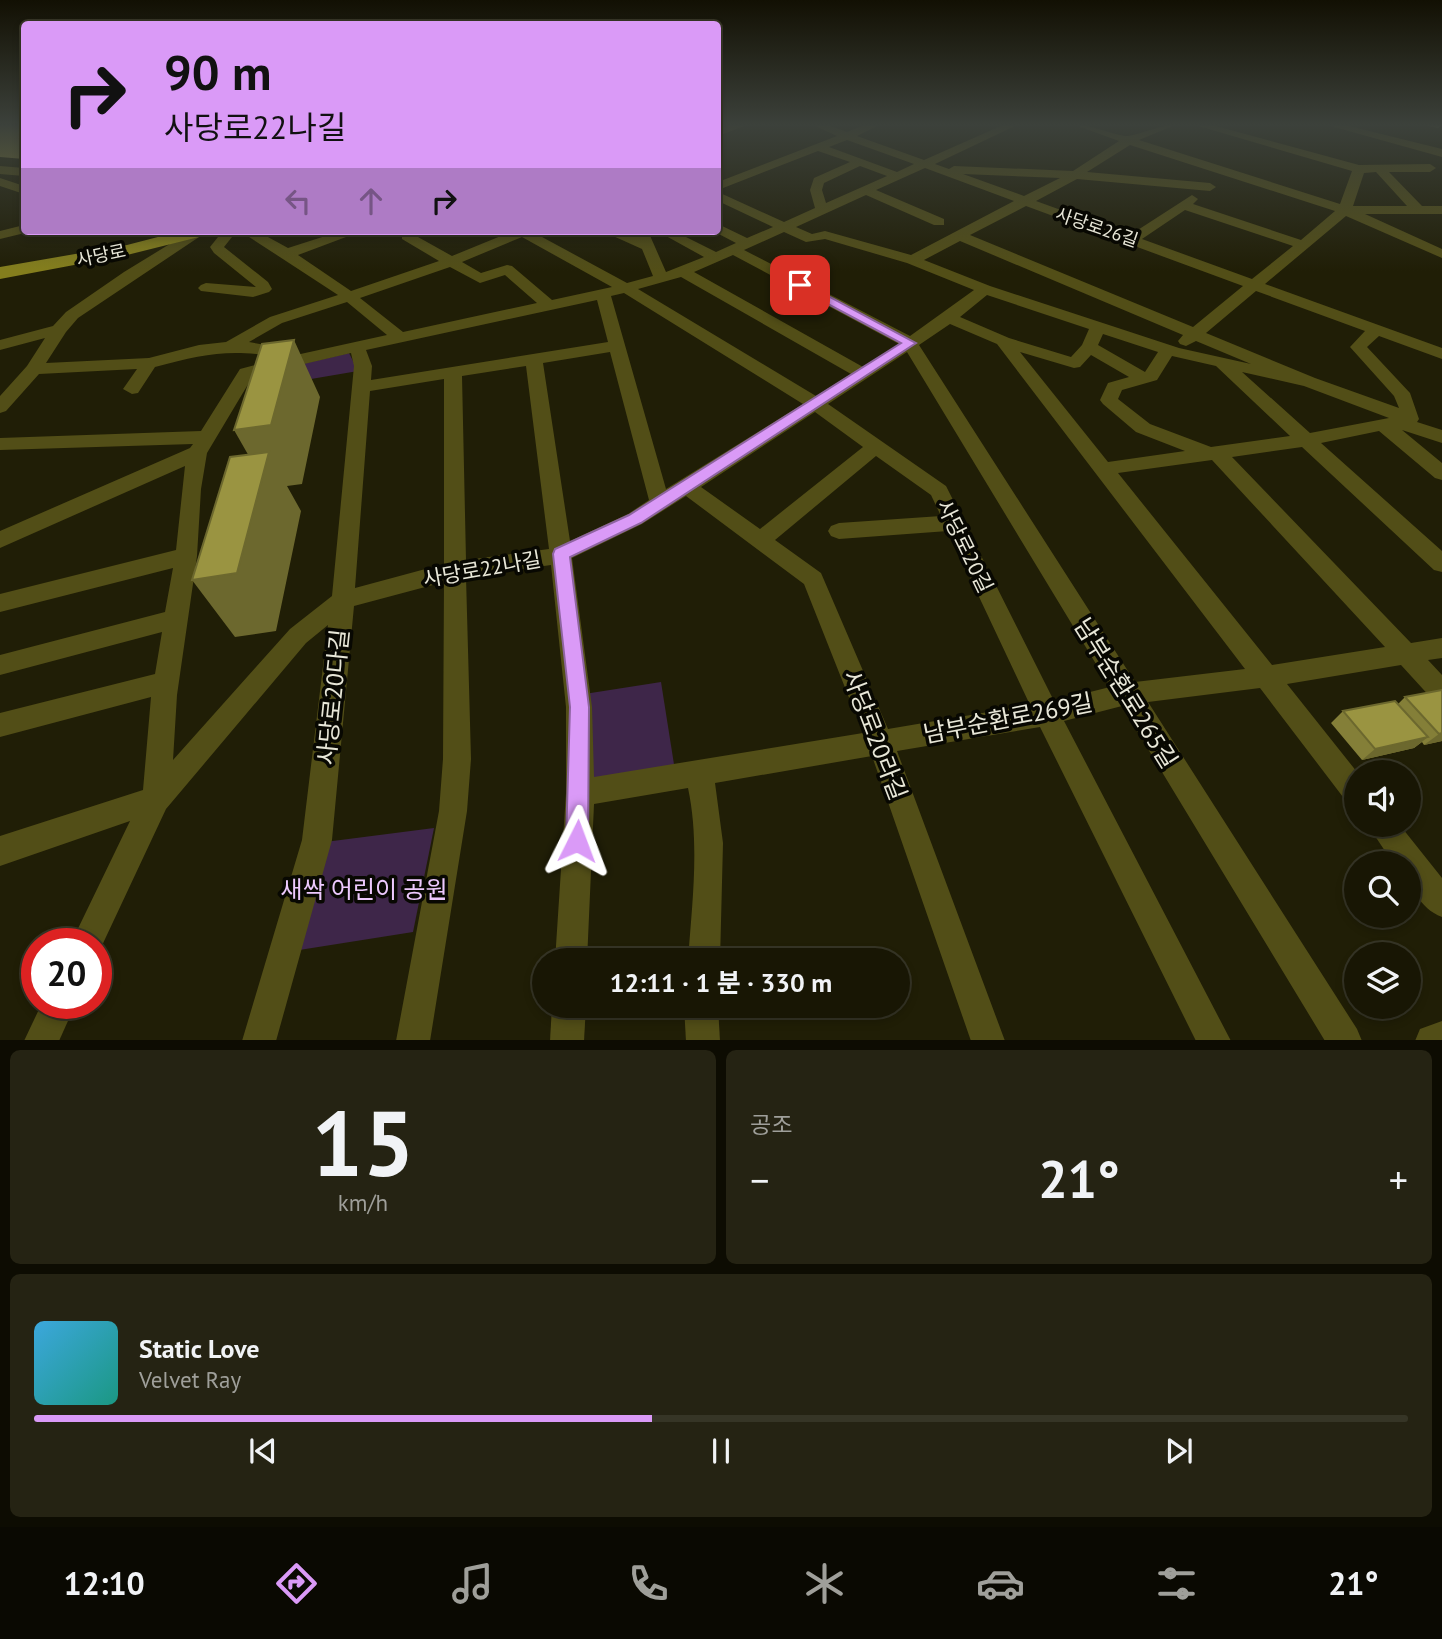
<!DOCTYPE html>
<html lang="ko">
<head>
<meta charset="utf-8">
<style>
  :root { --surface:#181604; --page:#252313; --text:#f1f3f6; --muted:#9f9f9a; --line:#363526; --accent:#da9af7 }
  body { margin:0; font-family:"PT Sans","Noto Sans KR",sans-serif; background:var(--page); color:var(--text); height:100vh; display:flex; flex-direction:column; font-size:26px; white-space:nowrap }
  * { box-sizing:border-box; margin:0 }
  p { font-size:23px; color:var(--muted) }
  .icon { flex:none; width:38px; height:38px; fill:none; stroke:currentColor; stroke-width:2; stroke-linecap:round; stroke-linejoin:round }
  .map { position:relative; height:1040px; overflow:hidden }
  .side { display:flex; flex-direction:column; gap:10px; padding:10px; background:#0d0c02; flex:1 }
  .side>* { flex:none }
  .hud { position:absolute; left:21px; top:21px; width:700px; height:214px; border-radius:7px; box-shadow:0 4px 10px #0003,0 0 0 2px var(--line); background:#da9af7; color:#111; overflow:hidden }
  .fabs { position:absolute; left:1344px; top:760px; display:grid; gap:14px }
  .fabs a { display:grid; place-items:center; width:77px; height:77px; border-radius:50%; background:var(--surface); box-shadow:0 4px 10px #0003,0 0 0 2px var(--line); font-size:35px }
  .speed { position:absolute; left:21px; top:928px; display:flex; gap:14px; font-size:35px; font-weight:700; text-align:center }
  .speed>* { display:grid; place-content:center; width:91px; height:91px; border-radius:50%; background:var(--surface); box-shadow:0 4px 10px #0003,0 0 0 2px var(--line); line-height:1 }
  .speed .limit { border:10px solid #d22; background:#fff; color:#111 }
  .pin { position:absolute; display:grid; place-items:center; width:60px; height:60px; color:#fff; margin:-30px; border-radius:14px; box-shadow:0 4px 10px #0006 }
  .me { position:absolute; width:77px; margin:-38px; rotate:3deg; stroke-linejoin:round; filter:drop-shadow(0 0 5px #0008) }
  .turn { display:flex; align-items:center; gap:24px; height:147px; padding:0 28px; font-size:32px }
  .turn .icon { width:91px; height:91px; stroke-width:2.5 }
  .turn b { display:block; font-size:49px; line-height:60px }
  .lanes { display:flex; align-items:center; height:66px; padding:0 28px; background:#0003; justify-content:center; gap:35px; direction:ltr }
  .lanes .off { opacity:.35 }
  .big { font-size:52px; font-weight:700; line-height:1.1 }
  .side .tile { flex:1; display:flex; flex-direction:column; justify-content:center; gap:10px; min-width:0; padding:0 24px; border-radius:10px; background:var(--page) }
  .side .dial { align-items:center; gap:0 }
  .dial b { font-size:91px; line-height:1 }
  .song { display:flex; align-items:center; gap:21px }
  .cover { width:84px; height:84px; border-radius:10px; background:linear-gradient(135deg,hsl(200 70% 55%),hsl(170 70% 35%)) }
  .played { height:7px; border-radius:4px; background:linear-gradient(90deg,var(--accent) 45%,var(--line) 45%) }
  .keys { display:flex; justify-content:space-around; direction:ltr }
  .heat { display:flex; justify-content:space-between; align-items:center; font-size:38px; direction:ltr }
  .side .tiles { flex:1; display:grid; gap:10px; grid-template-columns:1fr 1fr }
  .tile:last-child { grid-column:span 2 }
  .trip { position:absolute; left:532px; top:948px; width:378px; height:70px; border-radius:35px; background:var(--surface); box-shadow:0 4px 10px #0003,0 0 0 2px var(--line); font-weight:700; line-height:70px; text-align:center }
  .dock { display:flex; height:112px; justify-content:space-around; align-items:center; background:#0a0902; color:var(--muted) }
  .dock .icon { width:49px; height:49px }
  .dock .selected { color:var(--accent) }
  .dock b { font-size:32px; color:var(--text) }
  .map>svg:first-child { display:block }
  .green { fill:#3e2649 }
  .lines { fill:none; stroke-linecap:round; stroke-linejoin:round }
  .minor { fill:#524e17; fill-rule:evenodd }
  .major { fill:#847e1d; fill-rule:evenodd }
  .wall { fill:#847f38 }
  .shaded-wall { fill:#6c682e }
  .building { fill:#9a9441; stroke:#6c682e; stroke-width:2 }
  .route { fill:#da9af7; stroke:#8e64a1; stroke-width:2 }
  .labels { text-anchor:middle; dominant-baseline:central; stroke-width:7; stroke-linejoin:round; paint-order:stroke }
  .far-street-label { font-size:18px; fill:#e8e7d8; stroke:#080802 }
  .street-label { font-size:21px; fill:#e8e7d8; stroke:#080802 }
  .near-street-label { font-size:24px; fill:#e8e7d8; stroke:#080802 }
  .near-park-label { font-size:24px; fill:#edc9fe; stroke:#080802 }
</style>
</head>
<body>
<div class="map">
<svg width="1442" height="1041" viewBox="0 0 1442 1041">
  <rect width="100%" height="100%" fill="#201e06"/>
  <!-- green -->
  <g class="green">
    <polygon points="349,353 358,371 270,386 272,371"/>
    <polygon points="661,682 676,777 580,793 578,695"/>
    <polygon points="434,828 413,932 293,951 325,842"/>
  </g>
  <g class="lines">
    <!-- minor -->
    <g class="minor">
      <polygon points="731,125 747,125 718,136 718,129"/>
      <path d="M813,125H828L847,132L864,125H879L857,136L924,160L1003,125H1017L935,164L949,169L954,166L1073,171L1119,141L1075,125C1093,125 1107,133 1125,136C1135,137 1158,125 1175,125L1139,140L1340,204L1352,171L1195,125H1212L1359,165L1430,164L1436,168L1430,172H1389L1422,206H1442V214H1365L1442,249V258L1346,216L1265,284L1442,348V359L1379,336L1367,347L1410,393L1419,419L1417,422L1442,430V443L1402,430L1442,463V480L1435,478L1379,431L1321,443L1442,551V572L1434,570L1302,447L1232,457L1411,643L1442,638V658L1428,660L1442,675V703L1433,700L1401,665L1287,684L1357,772L1356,805L1346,801L1260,688L1148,702L1357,1029L1362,1041H1325L1122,706L1064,721L1231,1041H1196L1040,727L897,751L1005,1041H971L872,756L715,783L723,843L720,961H688C692,904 700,844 688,788L594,804L587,961H555L566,793V707L551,565L466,577L471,759L467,811L430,1041H396L439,811L443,759L444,582L354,606L332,840L276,1041H242L302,840L328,625L306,643L166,809L98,954L96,955V943H71L130,821L0,866V836L143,790L151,697L0,737V713L155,674L162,632L0,675V655L165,612L173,568L0,612V594L176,550L185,466L0,548V531L190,448L193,444L0,450V438L201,431L240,369L282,358C231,348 204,354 155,367L138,393L132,394L123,389L137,369L39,374L6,411L0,413V396L27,366L45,338L0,350V340L53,326L66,312L124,272L191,231H208L78,318L66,332L46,363L149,358L199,345L226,342L270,317L338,295L240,231H257L288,248L341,231H362L298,255L351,291L439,261L402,239V233L429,231L418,237L452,256L513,231H531L627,283L653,276L642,249L602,231H621L637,237L634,231H648L666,272L704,257L657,231H674L716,252L736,243L713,231H718V224L747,238L773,227L718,201V192L784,222L815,208L810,190L814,178L850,162L818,151L718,190V182L837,136ZM847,140L914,164L897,172L829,147ZM1130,145L1335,211L1301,240L1193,204L1198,199L1192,195L1130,235L1036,201L1077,179L1210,191L1216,187L1210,183L1087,172ZM860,166L887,176L826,203L822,190L824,183ZM925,168L1014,201L911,255L825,231L812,234L796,227L866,195L934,225H944V219L876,190ZM1376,172L1407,206H1353L1364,173ZM963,174L1060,178L1024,196ZM1026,206L1243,286L1193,327L970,235ZM1185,210L1293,246L1252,279L1142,239ZM784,232L806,242L825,239L907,263L974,290L910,336L744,250ZM522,237L612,287L552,300L512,266L507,265L481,273L462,262ZM960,241L1183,335L1178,341L1180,344L1186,346L1196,341L1251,364L1179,348L990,286L924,260ZM733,255L899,344L863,367L694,272ZM450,267L480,283L505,275L537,303L403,332L360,298ZM681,277L851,374L816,396L638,289ZM1256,291L1365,331L1350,347L1394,396L1399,408L1315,378L1206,333ZM624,293L803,404L666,489L611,296ZM987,295L1089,329L1082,345L1071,357L1009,338L960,317ZM597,300L608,342L371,380L372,366L366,350ZM347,302L387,335L296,355L294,350L249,342L282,323ZM950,324L997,344L1245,669L1135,682L919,345ZM1103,334L1158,352L1145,372L1098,345ZM610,352L649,500L628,514L570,541L543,363ZM907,352L1110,687L1054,701L946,486L828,404ZM1020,352L1074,368L1080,367L1091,355L1129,377L1108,383L1100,400L1103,404L1136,432L1185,451L1108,462ZM351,353L354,366L332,596L290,629L173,760L177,695L197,556L201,489L207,453L253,376ZM1172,356L1216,366L1290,436L1211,447L1150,424L1118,399L1122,390L1157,380ZM526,366L549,549L466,560L462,376ZM1242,372L1304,386L1389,418L1310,433ZM444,379V564L355,588L370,391ZM815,412L863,447L760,529L701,487ZM876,456L931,495L941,516L839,523L831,526L828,531L831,536L839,539L948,531L1030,705L888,729L821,573L775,540ZM1212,460L1385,647L1272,665L1118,473ZM686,496L804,584L863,733L594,777L592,707L572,558L642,524Z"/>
      <polygon points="1327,125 1345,125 1442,149 1442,157"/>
      <polygon points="0,166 24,168 24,176 0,174"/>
      <polygon points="0,178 24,186 24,194 0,186"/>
      <polygon points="24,225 24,231 29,232 0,239 0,231"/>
      <polygon points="214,231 228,231 232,237 224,247 268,282 272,289 269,292 253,297 201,291 198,288 201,285 206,283 256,287 214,253 210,247 218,237"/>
      <path d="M1367,824H1399L1442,878V917C1419,908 1409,886 1409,863H1393Z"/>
      <polygon points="42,1003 76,1003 59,1041 24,1041"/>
      <polygon points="552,1006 586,1006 584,1041 550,1041"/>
      <polygon points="684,1006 718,1006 720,1041 686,1041"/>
      <polygon points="1442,1021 1442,1041 1415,1041 1420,1029"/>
    </g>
    <!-- major -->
    <polygon class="major" points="181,231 210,231 207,235 127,255 0,279 0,267 127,245"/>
  </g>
  <!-- wall -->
  <g class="wall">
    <polygon points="0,125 24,125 24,159 0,157"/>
    <polygon points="1423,125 1442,125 1438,128"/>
    <polygon points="1442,690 1442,741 1424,745 1422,742 1414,748 1362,760 1331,723 1343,711 1398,704 1405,697"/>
  </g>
  <!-- shaded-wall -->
  <g class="shaded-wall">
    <polygon points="294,340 320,397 302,484 287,486 301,511 276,631 235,637 192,580 262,479 234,430"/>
    <polygon points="1442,733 1442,741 1424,745 1439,734"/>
    <polygon points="1428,737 1414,748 1362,760 1375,749"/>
  </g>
  <!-- building -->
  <g class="building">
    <polygon points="294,340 271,425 234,430 262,344"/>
    <polygon points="269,452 237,573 192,580 230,457"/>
    <polygon points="1442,690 1442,733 1439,734 1405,697"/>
    <polygon points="1395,701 1428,737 1375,749 1343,711"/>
  </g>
  <!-- sky -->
  <linearGradient id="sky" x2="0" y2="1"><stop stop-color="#121003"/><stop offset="0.46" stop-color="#3c413b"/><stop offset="1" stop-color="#3c413b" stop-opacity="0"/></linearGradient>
  <rect width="1442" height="271" fill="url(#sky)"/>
  <!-- route -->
  <polygon class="route" points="796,283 804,283 916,343 641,523 570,557 589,707 588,841 585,848 577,852 570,848 566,841 570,707 553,554 555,549 629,515 901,343 796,287"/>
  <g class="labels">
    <!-- far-street labels -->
    <g class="far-street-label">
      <text transform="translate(1097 227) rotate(19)">사당로26길</text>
      <text transform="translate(101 255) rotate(-12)">사당로</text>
    </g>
    <!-- street labels -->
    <g class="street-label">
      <text transform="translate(965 546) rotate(64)">사당로20길</text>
      <text transform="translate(482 569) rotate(-10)">사당로22나길</text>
    </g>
    <!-- near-street labels -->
    <g class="near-street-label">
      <text transform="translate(1126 693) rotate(58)">남부순환로265길</text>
      <text transform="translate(333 697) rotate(-84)">사당로20다길</text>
      <text transform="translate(1008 718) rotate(-11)">남부순환로269길</text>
      <text transform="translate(875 735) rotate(69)">사당로20라길</text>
    </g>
    <!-- near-park labels -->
    <g class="near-park-label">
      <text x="364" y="889">새싹 어린이 공원</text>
    </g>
  </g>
</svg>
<div class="fabs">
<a><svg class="icon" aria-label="sound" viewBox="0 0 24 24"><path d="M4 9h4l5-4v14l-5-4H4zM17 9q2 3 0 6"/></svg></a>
<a><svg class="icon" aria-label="search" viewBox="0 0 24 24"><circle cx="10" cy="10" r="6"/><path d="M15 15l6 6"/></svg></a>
<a><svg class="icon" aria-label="layers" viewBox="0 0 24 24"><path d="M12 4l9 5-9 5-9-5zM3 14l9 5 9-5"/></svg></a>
</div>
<div class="speed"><div class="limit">20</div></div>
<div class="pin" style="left:800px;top:285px;background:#d93025"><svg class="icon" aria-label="arrive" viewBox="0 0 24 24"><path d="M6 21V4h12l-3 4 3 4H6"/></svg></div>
<svg class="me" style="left:577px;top:841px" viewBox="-20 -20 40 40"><path d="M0-17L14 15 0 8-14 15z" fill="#da9af7" stroke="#fff" stroke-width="4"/></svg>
<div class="trip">12:11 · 1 분 · 330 m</div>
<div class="hud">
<div class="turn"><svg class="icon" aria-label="right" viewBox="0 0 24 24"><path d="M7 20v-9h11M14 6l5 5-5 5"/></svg><div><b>90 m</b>사당로22나길</div></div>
<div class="lanes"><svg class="icon off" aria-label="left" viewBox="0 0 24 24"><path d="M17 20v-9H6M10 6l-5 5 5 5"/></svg><svg class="icon off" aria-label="ahead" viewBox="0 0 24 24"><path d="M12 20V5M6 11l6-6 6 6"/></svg><svg class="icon" aria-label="right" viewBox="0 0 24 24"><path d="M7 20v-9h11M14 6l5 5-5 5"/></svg></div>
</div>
</div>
<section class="side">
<div class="tiles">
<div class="tile dial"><b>15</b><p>km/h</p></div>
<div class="tile"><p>공조</p>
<div class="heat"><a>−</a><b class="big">21°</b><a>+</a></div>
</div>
<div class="tile">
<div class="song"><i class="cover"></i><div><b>Static Love</b><p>Velvet Ray</p></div></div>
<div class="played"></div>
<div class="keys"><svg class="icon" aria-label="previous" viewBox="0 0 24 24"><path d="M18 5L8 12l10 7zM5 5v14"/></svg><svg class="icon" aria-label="pause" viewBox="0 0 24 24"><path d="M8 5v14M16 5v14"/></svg><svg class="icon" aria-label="next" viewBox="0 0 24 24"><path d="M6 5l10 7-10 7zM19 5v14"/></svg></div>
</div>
</div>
</section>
<nav class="dock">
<b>12:10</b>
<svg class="icon selected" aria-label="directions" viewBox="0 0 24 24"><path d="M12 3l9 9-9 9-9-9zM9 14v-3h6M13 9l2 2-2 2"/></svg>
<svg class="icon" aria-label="music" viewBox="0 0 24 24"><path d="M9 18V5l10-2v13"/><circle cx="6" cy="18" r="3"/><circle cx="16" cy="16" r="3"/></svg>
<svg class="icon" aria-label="phone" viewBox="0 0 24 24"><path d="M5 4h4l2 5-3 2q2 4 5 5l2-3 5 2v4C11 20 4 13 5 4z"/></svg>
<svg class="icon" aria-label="climate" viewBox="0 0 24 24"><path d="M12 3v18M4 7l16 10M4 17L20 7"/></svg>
<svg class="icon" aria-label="car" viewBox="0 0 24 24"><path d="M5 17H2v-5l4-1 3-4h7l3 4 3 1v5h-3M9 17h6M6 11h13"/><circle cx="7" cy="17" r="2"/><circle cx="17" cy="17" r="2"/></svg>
<svg class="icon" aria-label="filters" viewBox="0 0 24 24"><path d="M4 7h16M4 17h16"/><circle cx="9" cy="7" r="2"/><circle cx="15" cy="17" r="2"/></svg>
<b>21°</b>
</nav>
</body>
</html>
